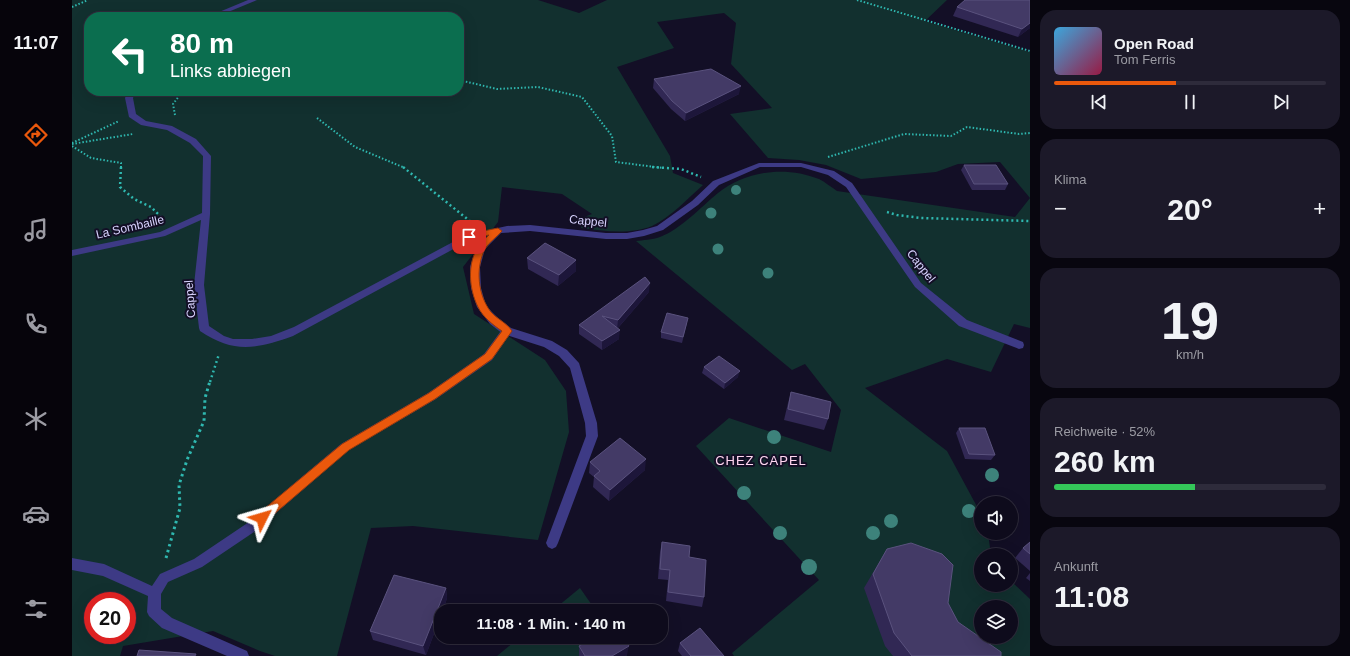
<!DOCTYPE html>
<html lang="de">
<head>
<meta charset="utf-8">
<style>
  :root { --surface:#0e0b1c; --page:#1c1929; --text:#f1f3f6; --muted:#9b9ba3; --line:#2e2b3b; --accent:#ea580c }
  body { margin:0; font-family:Helvetica,sans-serif; background:var(--page); color:var(--text); height:100vh; display:flex; flex-direction:column; font-size:15px; white-space:nowrap }
  * { box-sizing:border-box; margin:0 }
  p { font-size:13px; color:var(--muted) }
  .icon { flex:none; width:22px; height:22px; fill:none; stroke:currentColor; stroke-width:2; stroke-linecap:round; stroke-linejoin:round }
  .map { position:relative; flex:1; overflow:hidden }
  .drawer { display:flex; flex-direction:column; gap:10px; padding:10px; background:#08060f; width:320px }
  .drawer>* { flex:none }
  .banner { position:absolute; left:12px; top:12px; width:380px; height:84px; border-radius:16px; box-shadow:0 4px 16px #0002,0 0 0 1px var(--line); background:#0b6e4f; color:#fff; overflow:hidden }
  .fabs { position:absolute; left:902px; top:496px; display:grid; gap:8px }
  .fabs a { display:grid; place-items:center; width:44px; height:44px; border-radius:50%; background:var(--surface); box-shadow:0 4px 16px #0002,0 0 0 1px var(--line); font-size:20px }
  .speed { position:absolute; left:12px; top:592px; display:flex; gap:8px; font-size:20px; font-weight:700; text-align:center }
  .speed>* { display:grid; place-content:center; width:52px; height:52px; border-radius:50%; background:var(--surface); box-shadow:0 4px 16px #0002,0 0 0 1px var(--line); line-height:1 }
  .speed .limit { border:6px solid #d22; background:#fff; color:#111 }
  .pin { position:absolute; display:grid; place-items:center; width:34px; height:34px; color:#fff; margin:-17px; border-radius:8px; box-shadow:0 2px 6px #0006 }
  .me { position:absolute; width:44px; margin:-22px; rotate:50deg; stroke-linejoin:round; filter:drop-shadow(0 0 3px #0008) }
  .turn { display:flex; align-items:center; gap:14px; height:84px; padding:0 20px; font-size:18px }
  .turn .icon { width:52px; height:52px; stroke-width:2.5 }
  .turn b { display:block; font-size:28px; line-height:34px }
  .big { font-size:30px; font-weight:600; line-height:1.1 }
  .drawer .tile { flex:1; display:flex; flex-direction:column; justify-content:center; gap:6px; min-width:0; padding:0 14px; border-radius:16px; background:var(--page) }
  .drawer .dial { align-items:center; gap:0 }
  .dial b { font-size:52px; line-height:1 }
  .song { display:flex; align-items:center; gap:12px }
  .cover { width:48px; height:48px; border-radius:6px; background:linear-gradient(135deg,hsl(200 70% 55%),hsl(340 70% 35%)) }
  .played { height:4px; border-radius:2px; background:linear-gradient(90deg,var(--accent) 45%,var(--line) 45%) }
  .keys { display:flex; justify-content:space-around; direction:ltr }
  .heat { display:flex; justify-content:space-between; align-items:center; font-size:22px; direction:ltr }
  .charge { height:6px; border-radius:3px; background:linear-gradient(90deg,#34c759 52%,var(--line) 0) }
  .trip { position:absolute; left:362px; top:604px; width:234px; height:40px; border-radius:16px; background:var(--surface); box-shadow:0 4px 16px #0002,0 0 0 1px var(--line); font-weight:600; line-height:40px; text-align:center }
  main { display:flex; flex:1; min-height:0 }
  .tabs { display:flex; flex-direction:column; width:72px; justify-content:space-around; align-items:center; background:#06040b; color:var(--muted) }
  .tabs .icon { width:28px; height:28px }
  .tabs .on { color:var(--accent) }
  .tabs b { font-size:18px; color:var(--text) }
  .map>svg:first-child { display:block }
  .green { fill:#12302f; fill-rule:evenodd }
  .lines { fill:none; stroke-linecap:round; stroke-linejoin:round }
  .path-far2 { stroke:#2fb8b0; stroke-width:2; stroke-dasharray:1.5 2; stroke-linecap:butt }
  .path-far1 { stroke:#2fb8b0; stroke-width:2.5; stroke-dasharray:2 3; stroke-linecap:butt }
  .path { stroke:#2fb8b0; stroke-width:3; stroke-dasharray:2.5 3.5; stroke-linecap:butt }
  .lane { fill:#3d3a85; fill-rule:evenodd }
  .street { fill:#3d3a85; fill-rule:evenodd }
  .tree { fill:#3d827b }
  .wall { fill:#312854 }
  .shaded-wall { fill:#1d163a }
  .building { fill:#433a66; stroke:#5a527e }
  .route { fill:#ea580c; stroke:#983908 }
  .labels { text-anchor:middle; dominant-baseline:central; stroke-width:4; stroke-linejoin:round; paint-order:stroke }
  .street-label { font-size:12px; fill:#d9d4ff; stroke:#130f26 }
  .neighbourhood-label { font-size:13px; letter-spacing:1px; fill:#ffd6f0; stroke:#130f26 }
</style>
</head>
<body>
<main>
<nav class="tabs">
<b>11:07</b>
<svg class="icon on" aria-label="directions" viewBox="0 0 24 24"><path d="M12 3l9 9-9 9-9-9zM9 14v-3h6M13 9l2 2-2 2"/></svg>
<svg class="icon" aria-label="music" viewBox="0 0 24 24"><path d="M9 18V5l10-2v13"/><circle cx="6" cy="18" r="3"/><circle cx="16" cy="16" r="3"/></svg>
<svg class="icon" aria-label="phone" viewBox="0 0 24 24"><path d="M5 4h4l2 5-3 2q2 4 5 5l2-3 5 2v4C11 20 4 13 5 4z"/></svg>
<svg class="icon" aria-label="climate" viewBox="0 0 24 24"><path d="M12 3v18M4 7l16 10M4 17L20 7"/></svg>
<svg class="icon" aria-label="car" viewBox="0 0 24 24"><path d="M5 17H2v-5l4-1 3-4h7l3 4 3 1v5h-3M9 17h6M6 11h13"/><circle cx="7" cy="17" r="2"/><circle cx="17" cy="17" r="2"/></svg>
<svg class="icon" aria-label="filters" viewBox="0 0 24 24"><path d="M4 7h16M4 17h16"/><circle cx="9" cy="7" r="2"/><circle cx="15" cy="17" r="2"/></svg>
</nav>
<div class="map">
<svg width="958" height="656" viewBox="0 0 958 656">
  <rect width="100%" height="100%" fill="#130f26"/>
  <!-- green -->
  <g class="green">
    <path d="M0,0H466L507,13L535,0H875L853,21L958,52V328L942,324L919,372L875,359L793,388L875,451L909,514V533H916L919,555H909V585H939V581L958,599V656H662L660,653L747,580L624,446L657,418L759,452L769,410L733,364L720,370L564,241C571,240 580,240 588,237C609,229 629,207 646,193C674,170 715,166 747,179C753,182 759,187 765,191L943,217L958,198L928,162L886,164L864,172L789,179L754,165L727,160L696,158L658,114L700,108L659,64L664,23L652,13L585,22L602,48L545,67L598,156L601,173L631,185C615,199 599,217 580,226C558,235 531,231 509,228L512,217L520,214L490,194L430,187L426,222L391,267L402,314L473,360L494,391L497,432L466,540L341,526L299,528L265,656H203L188,651L141,631L51,646L48,656H0ZM17,17H387V91H17ZM21,601H55V635H21ZM909,607H939V637H909Z"/>
    <polygon points="508,588 524,611 480,611"/>
    <polygon points="448,637 542,637 555,656 425,656"/>
  </g>
  <g class="lines">
    <!-- path-far2 -->
    <g class="path-far2">
      <polyline points="785,0 958,51"/>
      <polyline points="0,7 16,0"/>
      <polyline points="387,80 425,89 466,87 510,97 540,136 544,162 591,168"/>
      <polyline points="103,115 101,104 111,91"/>
      <polyline points="245,118 283,147 333,168"/>
      <polyline points="0,143 47,121"/>
      <polyline points="0,144 61,134"/>
      <polyline points="0,146 19,158 49,163 49,168"/>
      <polyline points="756,157 832,134 879,136 895,127 947,134 958,133"/>
    </g>
    <!-- path-far1 -->
    <g class="path-far1">
      <polyline points="49,167 48,187 62,199 79,207 91,219"/>
      <polyline points="331,167 399,222"/>
      <polyline points="580,167 609,169 629,177"/>
      <polyline points="815,212 825,215 849,218 958,221"/>
      <polyline points="138,382 147,354"/>
    </g>
    <!-- path -->
    <polyline class="path" points="94,558 108,508 107,485 115,460 132,421 133,398 138,381"/>
    <!-- lane -->
    <polygon class="lane" points="435,327 439,328 440,331 420,360 364,399 277,450 182,532 130,567 96,582 89,594 89,609 100,618 175,651 177,656 155,656 90,628 77,616 75,612 76,596 31,576 0,570 0,558 32,564 80,586 88,574 122,559 174,524 269,444 356,393 412,354 431,328"/>
    <!-- street -->
    <g class="street">
      <polygon points="176,0 185,0 144,17 135,17"/>
      <path d="M56,91H64L61,98L64,114L74,121L100,126L124,139L139,156L138,214L132,285L137,326L152,336L161,339H180L199,336L222,327L394,235L435,226L458,225L534,233H555L571,230L585,226L620,201L641,181L687,163H729L762,171L780,183L849,283L895,320L951,342L952,345L951,348L947,349L887,326L843,287L774,187L756,175L729,167H688L647,185L626,205L591,230L572,236L555,239H534L458,231L429,233L413,249L408,267L409,288L414,306L426,318L439,328L480,341L495,350L507,363L525,423L526,436L486,543L484,547L480,549L476,547L474,543L514,436L513,423L498,368L487,356L472,347L431,334L418,324L405,307L399,288L398,267L404,248L416,236L400,239L221,336C184,349 162,354 128,331L127,328L122,285L129,220L93,236L0,256V250L88,232L130,213L131,156L118,143L95,130L69,125L57,117L53,98Z"/>
    </g>
  </g>
  <!-- trees -->
  <g class="tree">
    <circle cx="664" cy="190" r="5"/>
    <circle cx="639" cy="213" r="5.5"/>
    <circle cx="646" cy="249" r="5.5"/>
    <circle cx="696" cy="273" r="5.5"/>
    <circle cx="702" cy="437" r="7"/>
    <circle cx="920" cy="475" r="7"/>
    <circle cx="672" cy="493" r="7"/>
    <circle cx="897" cy="511" r="7"/>
    <circle cx="819" cy="521" r="7"/>
    <circle cx="708" cy="533" r="7"/>
    <circle cx="801" cy="533" r="7"/>
    <circle cx="737" cy="567" r="8"/>
  </g>
  <!-- wall -->
  <g class="wall">
    <polygon points="885,7 958,28 946,37 881,16"/>
    <polygon points="582,79 667,94 613,121 599,109 581,88"/>
    <polygon points="892,165 936,184 933,190 900,190 889,170"/>
    <polygon points="455,258 504,271 486,286 456,269"/>
    <polygon points="577,292 546,328 547,339 530,350 507,334 507,325"/>
    <polygon points="615,323 610,343 589,338 589,332"/>
    <polygon points="632,367 666,377 652,389 630,373"/>
    <polygon points="719,392 756,419 752,430 712,420 716,403"/>
    <polygon points="887,428 923,455 919,460 893,459 884,433"/>
    <polygon points="518,462 573,470 537,501 521,487 522,477 517,473"/>
    <polygon points="590,542 617,557 632,597 630,607 594,601 596,580 586,579 588,552"/>
    <polygon points="958,542 958,571 943,558 951,548"/>
    <polygon points="815,549 876,603 886,622 929,656 821,656 813,646 792,588"/>
    <polygon points="958,573 958,581 954,578"/>
    <polygon points="374,588 375,598 371,611 369,611 369,615 354,655 301,640 298,631"/>
    <polygon points="608,643 652,656 610,656 606,651"/>
    <polygon points="507,646 555,655 553,656 507,656"/>
  </g>
  <!-- shaded-wall -->
  <g class="shaded-wall">
    <polygon points="958,23 958,28 946,37 950,29"/>
    <polygon points="669,86 667,94 613,121 614,113"/>
    <polygon points="504,260 504,271 486,286 487,275"/>
    <polygon points="578,283 577,292 545,329 546,320"/>
    <polygon points="548,330 547,339 530,350 530,341"/>
    <polygon points="668,371 666,377 652,389 653,383"/>
    <polygon points="574,459 573,470 537,501 538,490"/>
    <polygon points="374,588 375,598 371,611 369,611 369,615 354,655 351,646"/>
    <polygon points="557,646 555,655 553,656 540,656"/>
  </g>
  <!-- building -->
  <g class="building">
    <polygon points="893,0 958,0 958,23 950,29 885,7"/>
    <polygon points="639,69 669,86 614,113 600,101 582,79"/>
    <polygon points="892,165 924,165 936,184 902,184"/>
    <polygon points="473,243 504,260 487,275 455,258"/>
    <polygon points="573,277 578,283 546,320 530,316 548,330 530,341 507,325"/>
    <polygon points="595,313 616,318 611,337 589,332"/>
    <polygon points="647,356 668,371 653,383 632,367"/>
    <polygon points="719,392 759,402 756,419 716,409"/>
    <polygon points="887,428 913,428 923,455 897,454"/>
    <polygon points="548,438 574,459 538,490 522,476 528,471 518,462"/>
    <polygon points="590,542 618,546 617,557 634,560 632,597 596,592 598,570 588,569"/>
    <polygon points="958,542 958,554 951,548"/>
    <polygon points="839,543 870,554 881,565 876,603 886,622 929,652 929,656 840,656 822,633 801,574 815,549"/>
    <polygon points="322,575 374,588 351,646 298,631"/>
    <polygon points="628,628 652,656 619,656 608,643"/>
    <polygon points="523,637 551,637 557,646 540,656 513,656 507,646"/>
    <polygon points="67,650 124,654 123,656 65,656"/>
  </g>
  <!-- route -->
  <path class="route" d="M426,228L430,231C425,237 417,242 413,249C403,268 406,296 419,312C425,319 435,323 440,331L420,359L363,399L277,450L194,521L190,523L186,521L184,518L186,514L270,444L357,393L413,354L430,331C421,325 411,317 406,307C397,289 395,264 406,247C409,243 413,239 417,235L397,239L393,237L397,234Z"/>
  <g class="labels">
    <!-- street labels -->
    <g class="street-label">
      <text transform="translate(516 221) rotate(6)">Cappel</text>
      <text transform="translate(58 227) rotate(-13)">La Sombaille</text>
      <text transform="translate(849 266) rotate(52)">Cappel</text>
      <text transform="translate(118 299) rotate(-94)">Cappel</text>
    </g>
    <!-- neighbourhood labels -->
    <g class="neighbourhood-label">
      <text x="689" y="460">CHEZ CAPEL</text>
    </g>
  </g>
</svg>
<div class="fabs">
<a><svg class="icon" aria-label="sound" viewBox="0 0 24 24"><path d="M4 9h4l5-4v14l-5-4H4zM17 9q2 3 0 6"/></svg></a>
<a><svg class="icon" aria-label="search" viewBox="0 0 24 24"><circle cx="10" cy="10" r="6"/><path d="M15 15l6 6"/></svg></a>
<a><svg class="icon" aria-label="layers" viewBox="0 0 24 24"><path d="M12 4l9 5-9 5-9-5zM3 14l9 5 9-5"/></svg></a>
</div>
<div class="speed"><div class="limit">20</div></div>
<div class="pin" style="left:397px;top:237px;background:#d93025"><svg class="icon" aria-label="arrive" viewBox="0 0 24 24"><path d="M6 21V4h12l-3 4 3 4H6"/></svg></div>
<svg class="me" style="left:190px;top:518px" viewBox="-20 -20 40 40"><path d="M0-17L14 15 0 8-14 15z" fill="#ea580c" stroke="#fff" stroke-width="4"/></svg>
<div class="trip">11:08 · 1 Min. · 140 m</div>
<div class="banner">
<div class="turn"><svg class="icon" aria-label="left" viewBox="0 0 24 24"><path d="M17 20v-9H6M10 6l-5 5 5 5"/></svg><div><b>80 m</b>Links abbiegen</div></div>
</div>
</div>
<section class="drawer">
<div class="tile">
<div class="song"><i class="cover"></i><div><b>Open Road</b><p>Tom Ferris</p></div></div>
<div class="played"></div>
<div class="keys"><svg class="icon" aria-label="previous" viewBox="0 0 24 24"><path d="M18 5L8 12l10 7zM5 5v14"/></svg><svg class="icon" aria-label="pause" viewBox="0 0 24 24"><path d="M8 5v14M16 5v14"/></svg><svg class="icon" aria-label="next" viewBox="0 0 24 24"><path d="M6 5l10 7-10 7zM19 5v14"/></svg></div>
</div>
<div class="tile"><p>Klima</p>
<div class="heat"><a>−</a><b class="big">20°</b><a>+</a></div>
</div>
<div class="tile dial"><b>19</b><p>km/h</p></div>
<div class="tile"><p>Reichweite · 52%</p><b class="big">260 km</b><div class="charge"></div></div>
<div class="tile"><p>Ankunft</p><b class="big">11:08</b></div>
</section>
</main>
</body>
</html>
